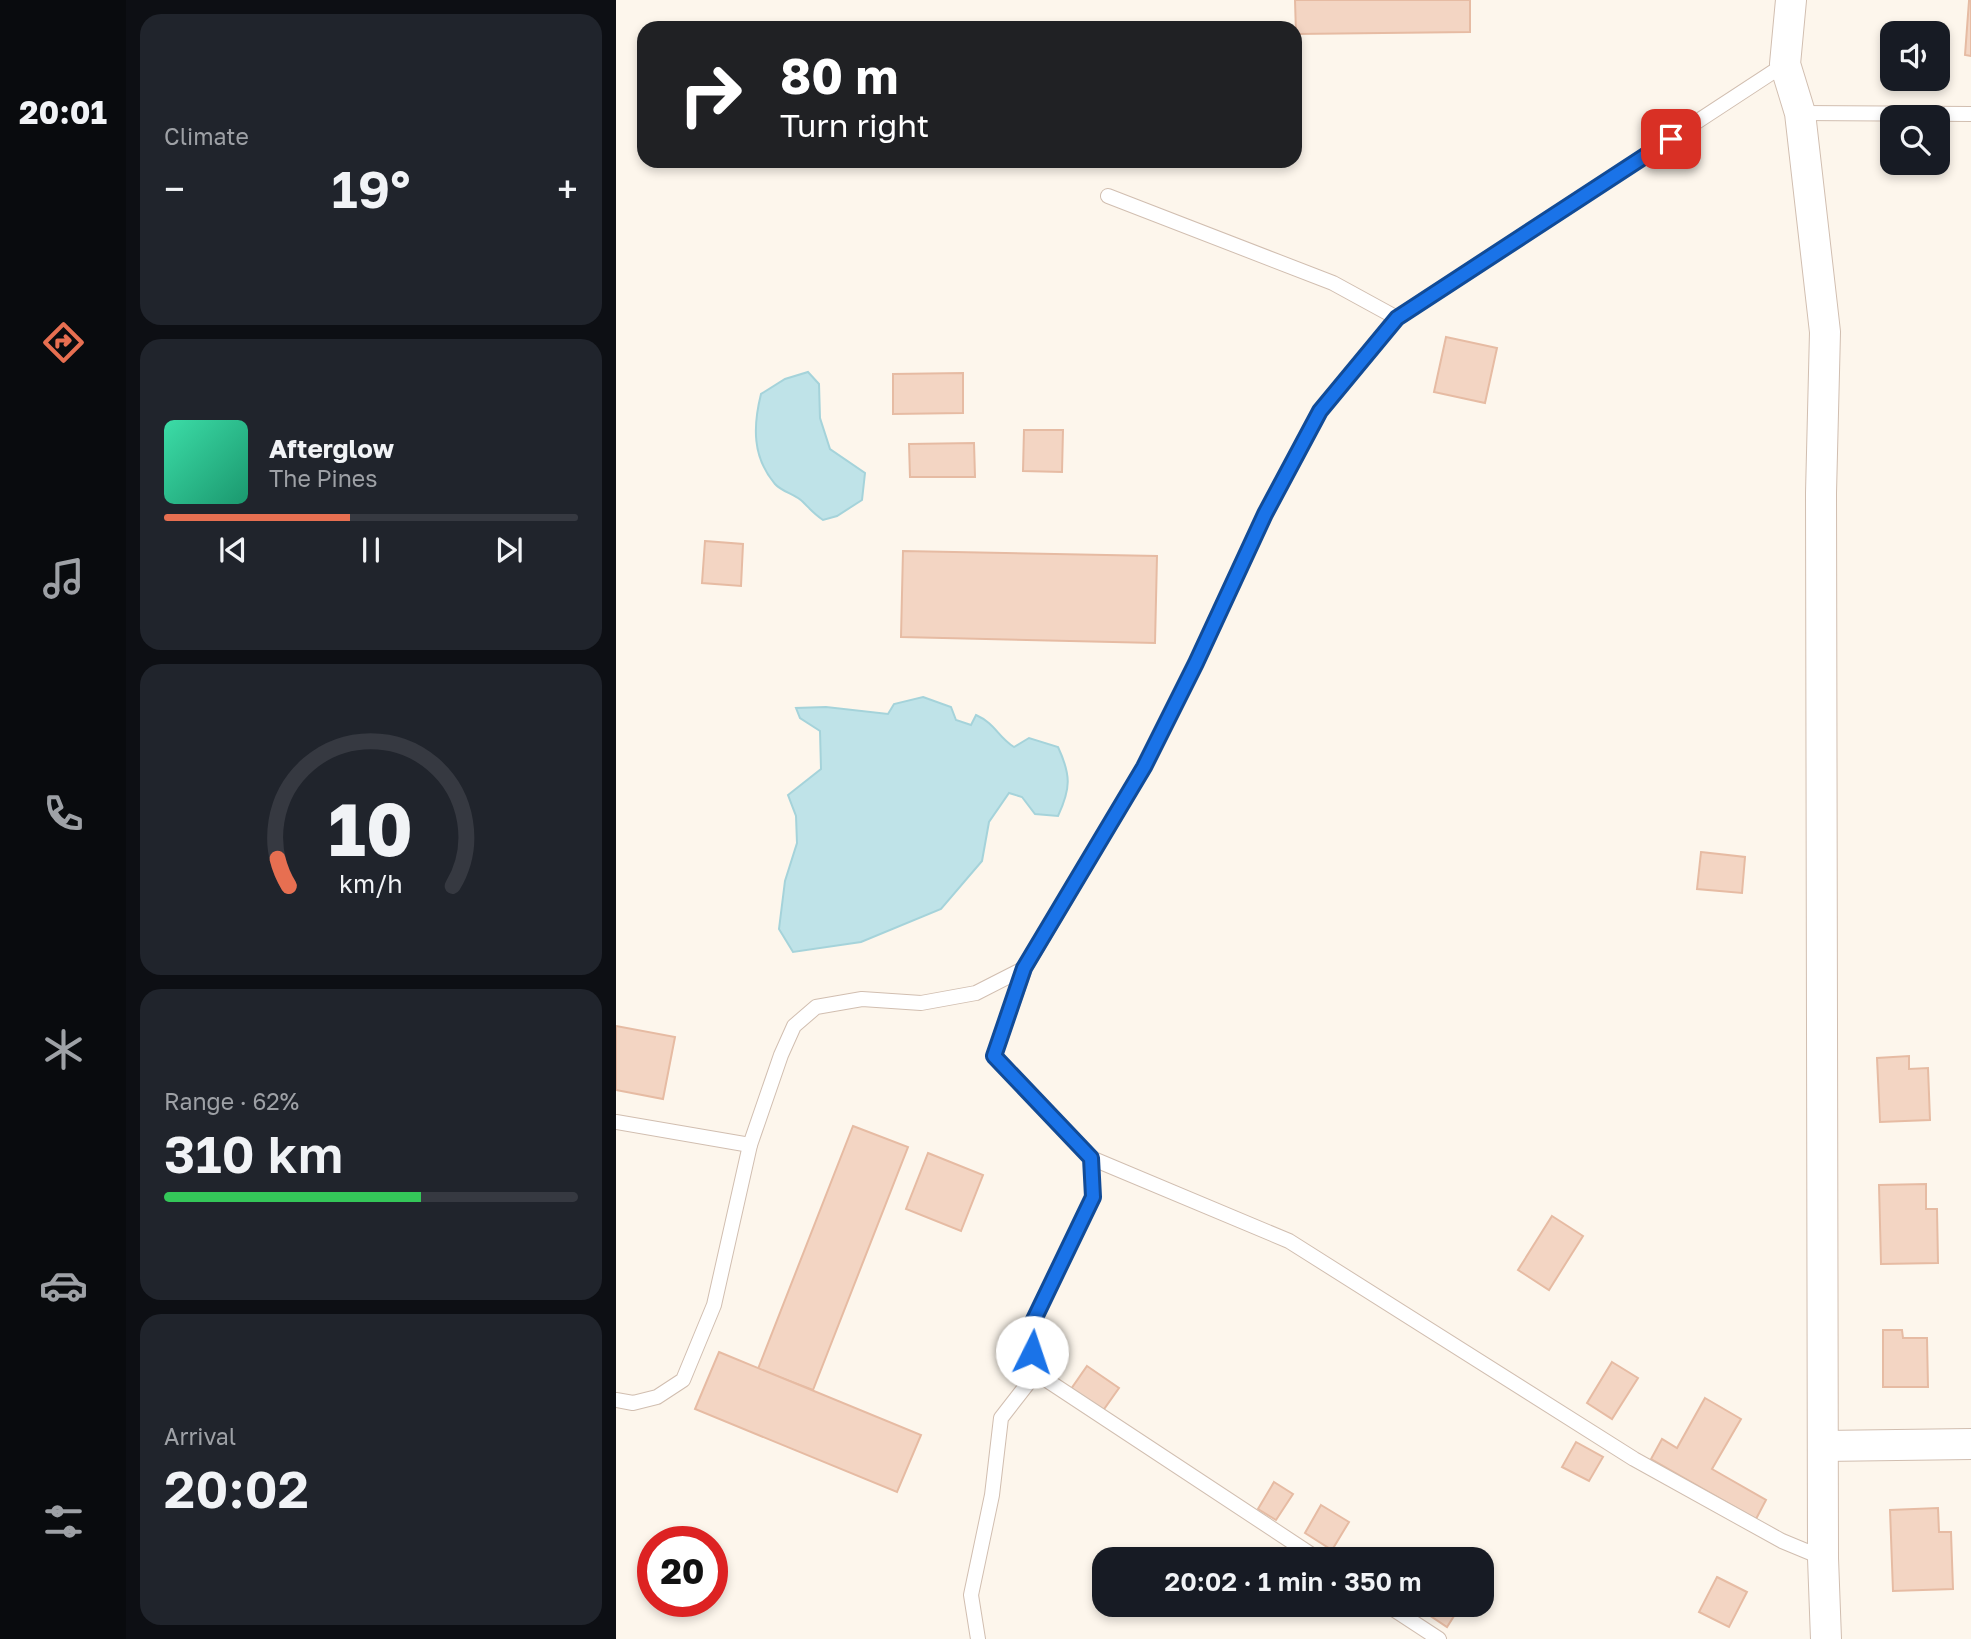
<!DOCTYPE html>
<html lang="en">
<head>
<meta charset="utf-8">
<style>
  :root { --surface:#171b24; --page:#20242c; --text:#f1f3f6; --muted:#9ea1a6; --line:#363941; --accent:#e76f51 }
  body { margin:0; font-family:"Golos Text",sans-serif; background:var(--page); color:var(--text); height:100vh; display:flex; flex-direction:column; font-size:26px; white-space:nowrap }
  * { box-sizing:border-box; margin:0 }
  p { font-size:23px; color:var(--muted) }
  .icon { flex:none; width:38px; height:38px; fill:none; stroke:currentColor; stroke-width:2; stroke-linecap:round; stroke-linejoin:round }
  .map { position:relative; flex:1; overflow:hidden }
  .drawer { display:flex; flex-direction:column; gap:14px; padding:14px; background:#0d0f14; width:490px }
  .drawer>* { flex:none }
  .guide { position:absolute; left:21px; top:21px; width:665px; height:147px; border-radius:21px; box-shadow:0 4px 10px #0003; background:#202124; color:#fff; overflow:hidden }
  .buttons { position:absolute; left:1264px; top:21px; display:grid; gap:14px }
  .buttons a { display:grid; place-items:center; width:70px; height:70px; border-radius:14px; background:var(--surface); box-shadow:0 4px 10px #0003; font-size:35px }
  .speed { position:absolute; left:21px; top:1526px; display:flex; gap:14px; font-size:35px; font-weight:700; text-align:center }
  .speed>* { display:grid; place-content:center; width:91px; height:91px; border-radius:50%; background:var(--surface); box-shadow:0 4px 10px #0003; line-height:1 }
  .speed .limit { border:10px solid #d22; background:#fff; color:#111 }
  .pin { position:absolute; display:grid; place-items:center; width:60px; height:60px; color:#fff; margin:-30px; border-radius:14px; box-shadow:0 4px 10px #0006 }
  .me { position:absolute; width:77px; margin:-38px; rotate:4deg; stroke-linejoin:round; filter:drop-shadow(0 0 5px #0008) }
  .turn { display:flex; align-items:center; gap:24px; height:147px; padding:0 28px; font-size:32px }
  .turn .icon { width:91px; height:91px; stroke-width:2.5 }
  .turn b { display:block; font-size:49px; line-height:60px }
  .big { font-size:52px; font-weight:600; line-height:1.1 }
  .drawer .tile { flex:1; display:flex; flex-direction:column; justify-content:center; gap:10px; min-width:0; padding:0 24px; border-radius:21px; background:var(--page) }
  .drawer .dial { align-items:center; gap:0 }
  .dial svg { height:182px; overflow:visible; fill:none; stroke:var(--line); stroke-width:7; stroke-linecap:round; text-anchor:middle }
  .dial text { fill:var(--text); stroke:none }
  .song { display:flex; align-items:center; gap:21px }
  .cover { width:84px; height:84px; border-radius:10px; background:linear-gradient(135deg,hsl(160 70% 55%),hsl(160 70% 35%)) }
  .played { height:7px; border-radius:4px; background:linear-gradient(90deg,var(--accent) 45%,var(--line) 45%) }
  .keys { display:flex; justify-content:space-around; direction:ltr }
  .heat { display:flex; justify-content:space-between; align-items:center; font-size:38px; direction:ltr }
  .charge { height:10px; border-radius:5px; background:linear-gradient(90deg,#34c759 62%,var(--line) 0) }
  .trip { position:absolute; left:476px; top:1547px; width:402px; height:70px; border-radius:21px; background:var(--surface); box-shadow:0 4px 10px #0003; font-weight:600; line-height:70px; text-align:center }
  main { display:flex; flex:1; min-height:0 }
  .dock { display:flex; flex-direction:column; width:126px; justify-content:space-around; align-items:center; background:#090b0e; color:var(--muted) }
  .dock .icon { width:49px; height:49px }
  .dock .on { color:var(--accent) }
  .dock b { font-size:32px; color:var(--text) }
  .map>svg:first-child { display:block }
  .water { fill:#bfe3e8; stroke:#a5d3da; stroke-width:2 }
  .building { fill:#f3d5c3; stroke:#e6bba3; stroke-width:2 }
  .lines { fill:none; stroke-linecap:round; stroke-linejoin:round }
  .lane-casing { stroke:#d1beb0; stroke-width:16 }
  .street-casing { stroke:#d1beb0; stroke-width:32 }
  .lane { stroke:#fff; stroke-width:14 }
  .street { stroke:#fff; stroke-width:30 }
  .route-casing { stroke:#114b97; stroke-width:18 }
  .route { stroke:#1a73e8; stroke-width:12 }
</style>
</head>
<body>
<main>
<nav class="dock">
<b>20:01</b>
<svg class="icon on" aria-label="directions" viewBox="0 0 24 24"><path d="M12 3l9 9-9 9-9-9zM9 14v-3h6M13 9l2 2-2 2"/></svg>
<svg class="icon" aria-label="music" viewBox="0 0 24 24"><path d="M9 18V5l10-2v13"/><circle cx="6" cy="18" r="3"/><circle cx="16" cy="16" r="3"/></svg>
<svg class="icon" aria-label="phone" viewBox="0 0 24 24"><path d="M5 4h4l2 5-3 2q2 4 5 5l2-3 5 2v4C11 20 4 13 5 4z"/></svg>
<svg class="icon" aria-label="climate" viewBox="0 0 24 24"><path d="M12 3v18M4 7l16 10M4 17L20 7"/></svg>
<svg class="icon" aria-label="car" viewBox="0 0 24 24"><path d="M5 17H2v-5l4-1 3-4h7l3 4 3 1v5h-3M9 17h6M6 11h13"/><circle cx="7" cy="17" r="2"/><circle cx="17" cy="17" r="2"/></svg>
<svg class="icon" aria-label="filters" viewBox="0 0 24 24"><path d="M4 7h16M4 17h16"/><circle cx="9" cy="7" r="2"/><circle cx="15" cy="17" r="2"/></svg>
</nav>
<section class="drawer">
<div class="tile"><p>Climate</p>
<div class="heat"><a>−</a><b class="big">19°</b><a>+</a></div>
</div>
<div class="tile">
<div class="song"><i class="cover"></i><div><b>Afterglow</b><p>The Pines</p></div></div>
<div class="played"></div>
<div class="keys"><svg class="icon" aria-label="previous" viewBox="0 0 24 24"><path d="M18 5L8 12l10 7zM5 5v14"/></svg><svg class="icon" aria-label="pause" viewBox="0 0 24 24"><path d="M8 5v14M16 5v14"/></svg><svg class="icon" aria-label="next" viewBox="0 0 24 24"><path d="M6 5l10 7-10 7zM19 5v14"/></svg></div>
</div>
<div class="tile dial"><svg viewBox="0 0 100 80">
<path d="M14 69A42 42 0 1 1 86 69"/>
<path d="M14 69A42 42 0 0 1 9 57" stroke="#e76f51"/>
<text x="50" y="56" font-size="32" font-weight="700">10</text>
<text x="50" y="72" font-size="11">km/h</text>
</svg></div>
<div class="tile"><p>Range · 62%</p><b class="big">310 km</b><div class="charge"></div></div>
<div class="tile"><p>Arrival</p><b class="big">20:02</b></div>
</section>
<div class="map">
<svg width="1355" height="1639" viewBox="0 0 1355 1639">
  <rect width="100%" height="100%" fill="#fdf6ec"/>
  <!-- water -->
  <g class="water">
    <path d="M192,372L203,384L204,418L214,449L249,473L246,500L221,516L207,520C198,514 194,509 187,502C179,494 166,492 159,484C136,457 137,426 145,394L169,379Z"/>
    <path d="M307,697L335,707L340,720L355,725L360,715C380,724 381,736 398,747L413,738L442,747C455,775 455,788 442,816L419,814L406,797L393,793L373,822L366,861L325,909L245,942L177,952L163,929L169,881L181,843L180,816L172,795L205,769L204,731L184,718L180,708L210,707L272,714L278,704Z"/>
  </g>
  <!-- building -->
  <g class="building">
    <polygon points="679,0 854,0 854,32 680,34"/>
    <polygon points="1353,1 1355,1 1355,56 1349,55"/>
    <polygon points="830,337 881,348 869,403 818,392"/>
    <polygon points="347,373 347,413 277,414 277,374"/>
    <polygon points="408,430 447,430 446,472 407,471"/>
    <polygon points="358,443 359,477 294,477 293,444"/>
    <polygon points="89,541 127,544 125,586 86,583"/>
    <polygon points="287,551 541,556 539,643 285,637"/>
    <polygon points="1085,852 1129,857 1126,893 1081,889"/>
    <polygon points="0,1026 59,1037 47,1099 0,1090"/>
    <polygon points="1293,1056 1293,1069 1312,1068 1314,1120 1264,1122 1261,1058"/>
    <polygon points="237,1126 292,1147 197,1390 142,1369"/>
    <polygon points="312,1153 367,1175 345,1231 290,1209"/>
    <polygon points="1310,1184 1310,1209 1321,1209 1322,1263 1265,1264 1263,1185"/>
    <polygon points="936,1216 967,1236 933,1290 902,1270"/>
    <polygon points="1267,1330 1286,1330 1287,1338 1311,1338 1312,1387 1267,1387"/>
    <polygon points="103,1352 305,1435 281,1492 79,1409"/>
    <polygon points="996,1362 1022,1378 996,1419 971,1403"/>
    <polygon points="471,1366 503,1388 486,1412 455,1389"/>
    <polygon points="1089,1398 1125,1419 1096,1469 1150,1500 1140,1519 1035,1459 1046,1439 1061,1448"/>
    <polygon points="960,1442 987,1457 973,1481 946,1467"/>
    <polygon points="658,1482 677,1494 660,1520 642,1509"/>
    <polygon points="705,1505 733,1522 716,1550 689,1533"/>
    <polygon points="1322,1508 1323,1532 1335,1532 1337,1589 1277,1591 1274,1510"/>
    <polygon points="1101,1577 1131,1592 1113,1627 1083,1612"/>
    <polygon points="807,1605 845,1605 831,1627 804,1609"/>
  </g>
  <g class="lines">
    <!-- lane casing -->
    <g class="lane-casing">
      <g id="lane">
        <polyline points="1184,113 1355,114"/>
        <polyline points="492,196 717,283 781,318"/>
        <polyline points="0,1122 134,1145"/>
        <polyline points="475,1158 673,1241 1018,1459 1166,1541 1207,1558"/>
        <polyline points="0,1400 17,1403 41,1397 67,1380 98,1305 134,1145 165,1055 178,1026 200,1007 246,999 305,1003 360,993 409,968"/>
        <polyline points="702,1559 420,1373 413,1330 477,1197 475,1158 378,1056 409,968 528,767 580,663 649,514 704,411 781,318 1169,64"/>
        <polyline points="771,1605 823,1639"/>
        <polyline points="362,1639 355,1595 376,1495 385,1418 420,1373"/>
      </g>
    </g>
    <!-- street casing -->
    <g class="street-casing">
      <g id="street">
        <polyline points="1175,0 1169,64 1184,113 1209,332 1205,493 1207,1558 1210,1639"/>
        <polyline points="1207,1446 1355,1444"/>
      </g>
    </g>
    <!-- lane -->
    <use href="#lane" class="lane"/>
    <!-- street -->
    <use href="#street" class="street"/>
  </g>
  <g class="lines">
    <!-- route casing -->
    <g class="route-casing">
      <polyline id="route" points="416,1352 413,1330 477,1197 475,1158 378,1056 408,968 528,767 580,663 649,514 704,411 781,318 1055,139"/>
    </g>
    <!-- route -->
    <use href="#route" class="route"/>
  </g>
</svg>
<div class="buttons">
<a><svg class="icon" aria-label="sound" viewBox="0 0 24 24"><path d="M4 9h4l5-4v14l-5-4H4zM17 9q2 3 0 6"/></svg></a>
<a><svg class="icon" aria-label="search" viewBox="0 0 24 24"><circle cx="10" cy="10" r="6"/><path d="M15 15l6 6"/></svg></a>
</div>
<div class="speed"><div class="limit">20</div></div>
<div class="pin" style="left:1055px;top:139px;background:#d93025"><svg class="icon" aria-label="arrive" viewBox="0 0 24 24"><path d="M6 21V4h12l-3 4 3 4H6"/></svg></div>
<svg class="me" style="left:416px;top:1352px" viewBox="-20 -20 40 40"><circle r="19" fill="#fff"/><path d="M0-13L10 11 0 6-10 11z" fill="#1a73e8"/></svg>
<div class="trip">20:02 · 1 min · 350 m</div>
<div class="guide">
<div class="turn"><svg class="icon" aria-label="right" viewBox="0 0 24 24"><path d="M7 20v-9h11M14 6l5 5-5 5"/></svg><div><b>80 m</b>Turn right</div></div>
</div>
</div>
</main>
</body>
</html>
